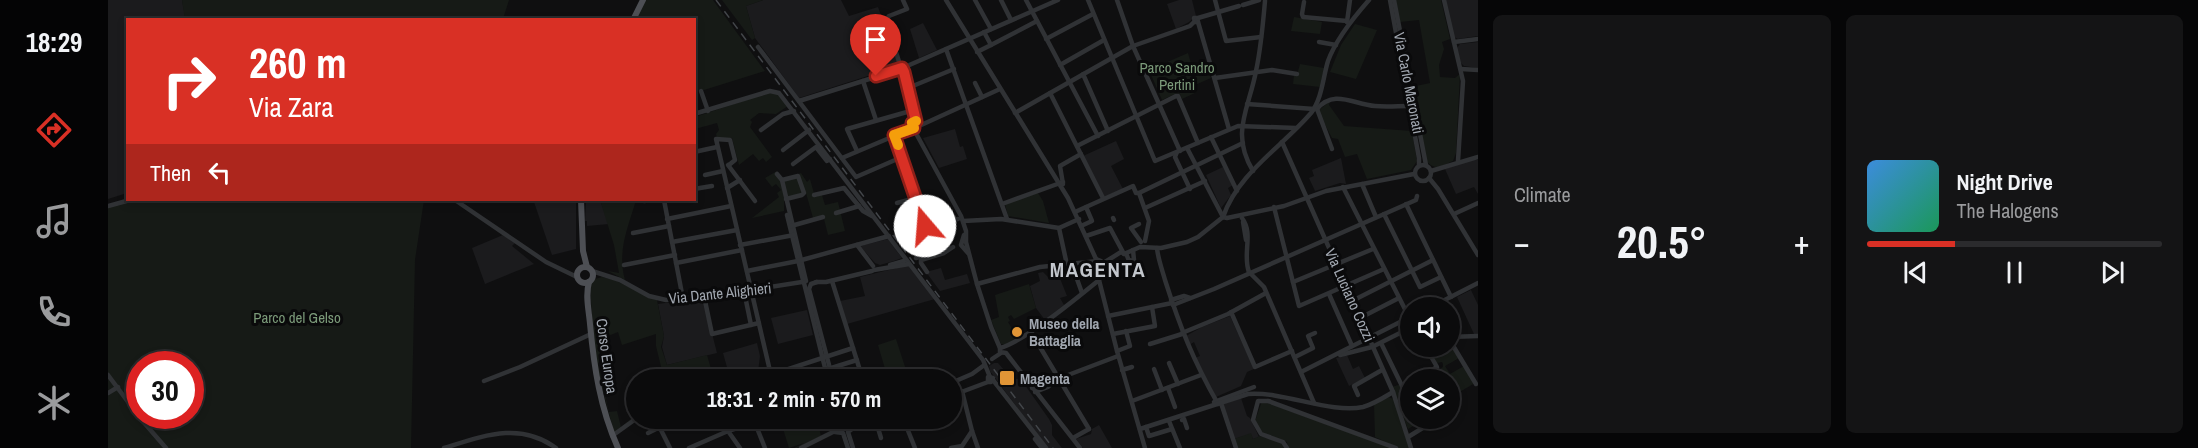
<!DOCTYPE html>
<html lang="en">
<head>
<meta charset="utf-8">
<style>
  :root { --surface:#0b0b0c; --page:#141415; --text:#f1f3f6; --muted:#9a9b9d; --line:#2b2b2d; --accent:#d93025 }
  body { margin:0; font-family:"Archivo Narrow",sans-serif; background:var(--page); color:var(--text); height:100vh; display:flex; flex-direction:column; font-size:22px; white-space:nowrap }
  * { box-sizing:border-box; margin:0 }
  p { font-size:20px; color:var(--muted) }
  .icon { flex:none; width:33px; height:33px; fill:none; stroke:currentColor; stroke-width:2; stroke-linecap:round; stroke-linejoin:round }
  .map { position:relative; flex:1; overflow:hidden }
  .side { display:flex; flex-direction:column; gap:15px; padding:15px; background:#060607; width:720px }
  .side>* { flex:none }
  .top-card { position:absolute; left:18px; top:18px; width:570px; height:183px; border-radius:0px; box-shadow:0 3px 9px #0003,0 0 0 2px var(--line); background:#d93025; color:#fff; overflow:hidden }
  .buttons { position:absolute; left:1292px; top:297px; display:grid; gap:12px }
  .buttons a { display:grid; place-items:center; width:60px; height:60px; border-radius:50%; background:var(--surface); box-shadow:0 3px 9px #0003,0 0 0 2px var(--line); font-size:30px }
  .speed { position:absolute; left:18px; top:351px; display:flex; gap:12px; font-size:30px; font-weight:700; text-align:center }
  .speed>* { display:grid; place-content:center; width:78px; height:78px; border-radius:50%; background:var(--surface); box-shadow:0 3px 9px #0003,0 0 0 2px var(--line); line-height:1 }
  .speed .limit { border:9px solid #d22; background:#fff; color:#111 }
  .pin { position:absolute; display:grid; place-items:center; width:51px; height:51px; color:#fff; margin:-62px -26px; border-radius:50% 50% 50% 0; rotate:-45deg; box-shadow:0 0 6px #0007 }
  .pin .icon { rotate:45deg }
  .me { position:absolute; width:66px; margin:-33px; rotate:342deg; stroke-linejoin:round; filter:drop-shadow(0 0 4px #0008) }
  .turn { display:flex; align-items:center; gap:21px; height:126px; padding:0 24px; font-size:27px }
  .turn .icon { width:78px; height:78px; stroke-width:2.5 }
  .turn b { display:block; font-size:42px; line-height:51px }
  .then { display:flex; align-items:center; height:57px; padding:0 24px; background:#0003; gap:12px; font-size:22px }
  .big { font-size:45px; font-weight:700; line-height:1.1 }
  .side .card { flex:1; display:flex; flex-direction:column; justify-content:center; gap:9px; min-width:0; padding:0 21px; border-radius:9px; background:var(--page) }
  .song { display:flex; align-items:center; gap:18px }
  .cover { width:72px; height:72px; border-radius:9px; background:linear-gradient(135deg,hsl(210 70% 55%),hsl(150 70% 35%)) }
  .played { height:6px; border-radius:3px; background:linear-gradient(90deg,var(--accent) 30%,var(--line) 30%) }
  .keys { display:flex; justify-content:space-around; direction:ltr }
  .heat { display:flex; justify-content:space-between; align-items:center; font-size:33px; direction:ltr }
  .side .tiles { flex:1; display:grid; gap:15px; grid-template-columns:repeat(2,1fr) }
  .trip { position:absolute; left:518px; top:369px; width:336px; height:60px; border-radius:30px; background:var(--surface); box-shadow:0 3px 9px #0003,0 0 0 2px var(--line); font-weight:700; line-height:60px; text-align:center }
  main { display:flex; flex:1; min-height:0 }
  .menu { display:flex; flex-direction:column; width:108px; justify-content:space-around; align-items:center; background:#040405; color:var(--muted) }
  .menu .icon { width:42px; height:42px }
  .menu .selected { color:var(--accent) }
  .menu b { font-size:27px; color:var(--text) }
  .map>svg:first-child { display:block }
  .built { fill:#1b1b1d }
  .green { fill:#161a16; fill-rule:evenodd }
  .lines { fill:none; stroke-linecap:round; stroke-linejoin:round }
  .minor { stroke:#303235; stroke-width:4.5 }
  .major { stroke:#4d4f54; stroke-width:6 }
  .rail { stroke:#43464a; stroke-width:1.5; stroke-dasharray:8 6; stroke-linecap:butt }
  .route-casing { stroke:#8d1f18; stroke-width:15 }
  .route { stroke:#d93025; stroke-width:10 }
  .slow { stroke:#f59e0b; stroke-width:10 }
  .poi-dot { fill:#e19536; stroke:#0a0a0b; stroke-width:2 }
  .labels { text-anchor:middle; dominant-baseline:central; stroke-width:6; stroke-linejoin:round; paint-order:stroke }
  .park-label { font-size:15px; fill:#7b9a79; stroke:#0a0a0b }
  .street-label { font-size:15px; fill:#a1a7b0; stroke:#0a0a0b }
  .poi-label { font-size:15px; font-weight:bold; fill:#a1a7b0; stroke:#0a0a0b; text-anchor:start }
  .district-label { font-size:21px; font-weight:bold; letter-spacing:1.5px; fill:#c2c6cc; stroke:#0a0a0b }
</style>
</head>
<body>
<main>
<nav class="menu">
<b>18:29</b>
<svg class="icon selected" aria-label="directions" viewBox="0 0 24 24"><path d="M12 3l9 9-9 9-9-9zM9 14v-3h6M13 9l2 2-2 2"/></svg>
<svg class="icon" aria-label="music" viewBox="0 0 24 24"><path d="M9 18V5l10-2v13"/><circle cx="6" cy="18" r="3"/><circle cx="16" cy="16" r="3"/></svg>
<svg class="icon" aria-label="phone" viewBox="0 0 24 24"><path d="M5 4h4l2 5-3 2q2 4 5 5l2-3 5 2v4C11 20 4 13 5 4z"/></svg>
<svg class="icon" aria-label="climate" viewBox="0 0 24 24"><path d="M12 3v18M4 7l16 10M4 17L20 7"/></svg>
</nav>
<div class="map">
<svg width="1370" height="448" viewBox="0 0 1370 448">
  <rect width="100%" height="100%" fill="#0f0f10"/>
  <!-- built -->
  <g class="built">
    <polygon points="0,0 74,0 77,16 77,19 20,20 19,193 0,199"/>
    <polygon points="655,0 733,0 741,16 770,7 791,66 691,98 647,38 638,6"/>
    <polygon points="1071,0 1084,0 1088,16 1081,22 1068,29 1059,4"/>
    <polygon points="1337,0 1370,0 1370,36 1350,39 1346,37"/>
    <polygon points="815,23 829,50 811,58 802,29"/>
    <polygon points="1370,42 1370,68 1356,66 1352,62 1349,48 1352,44"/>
    <polygon points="847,129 852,147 855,146 859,159 831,168 815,138"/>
    <polygon points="1008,141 1016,159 1003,166 1015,189 996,197 975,156"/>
    <polygon points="1233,158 1238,184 1232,183 1207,191 1201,178 1206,176 1204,170"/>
    <polygon points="1361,160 1370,160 1370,194 1366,187 1348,194 1337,169"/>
    <polygon points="1115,167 1125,185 1120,188 1123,195 1113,208 1098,175"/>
    <polygon points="435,200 468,200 468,249 444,255 426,202"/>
    <polygon points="478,200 492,200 501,224 479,226 479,221 477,221"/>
    <polygon points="395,235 407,243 404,246 426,264 377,284 364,248"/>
    <polygon points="780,239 794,258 786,261 772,265 767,263 752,246"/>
    <polygon points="801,265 827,299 739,324 732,301 757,296 752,277"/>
    <polygon points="833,268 837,280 859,274 862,283 832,291 818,272"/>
    <polygon points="935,272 941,278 951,276 959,296 952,298 956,305 937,320 928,308 922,286 932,281 930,273"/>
    <polygon points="1363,290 1370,305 1370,334 1366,334 1349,297"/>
    <polygon points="595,298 609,353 559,365 554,347 556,336 550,304"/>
    <polygon points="699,310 705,335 670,344 663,318"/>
    <polygon points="1122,316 1146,369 1139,372 1133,386 1108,397 1087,358 1092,356 1086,342 1081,345 1078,336 1094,327"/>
    <polygon points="649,343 652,356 650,372 653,379 622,378 615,353"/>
    <polygon points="1239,355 1245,369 1251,366 1257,378 1241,386 1228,358"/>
    <polygon points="886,363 890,363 905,380 912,378 941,419 944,425 944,435 954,448 939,448 882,371 881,366"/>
    <polygon points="1133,398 1139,416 1142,418 1151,437 1145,439 1143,434 1126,439 1115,404"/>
    <polygon points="991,425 1004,448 975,448 968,439 983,434 984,429"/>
  </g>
  <!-- green -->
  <g class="green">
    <polygon points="74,0 401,0 395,19 77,20"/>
    <polygon points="537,0 605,0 657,71 596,90 587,91 586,20 527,20"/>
    <polygon points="614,0 655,0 638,6 647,38 644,40"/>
    <path d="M1287,0H1333L1342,39L1334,42L1336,49L1331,65L1332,77L1347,78L1352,74L1348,153L1345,161C1334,166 1328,171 1319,162L1303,87L1322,83L1311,20L1292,22Z"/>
    <polygon points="1186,17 1214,22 1212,34 1183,31"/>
    <polygon points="1247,24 1269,30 1248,79 1222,72 1233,45"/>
    <polygon points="1080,53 1084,67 1097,64 1103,78 1087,85 1089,92 1074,99 1072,94 1069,93 1054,100 1041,70"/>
    <polygon points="1192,64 1216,68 1212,87 1185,84 1186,75 1189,75"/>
    <polygon points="662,92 670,93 680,106 668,114 651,113 642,120 644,122 642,127 664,157 658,162 655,158 651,161 645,154 631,165 624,138 609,138 608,134 611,130 609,123 587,129 587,117"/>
    <polygon points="1222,101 1221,105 1236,126 1304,131 1309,161 1303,170 1259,179 1249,154 1237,157 1230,139 1224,138 1210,111"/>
    <polygon points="669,171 675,179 693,173 699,182 702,179 707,197 714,195 717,205 730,202 737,231 720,235 715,215 705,218 698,193 676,197 676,211 644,218 671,197 669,193 673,190 668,184 664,187 657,178"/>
    <polygon points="930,193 935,201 941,223 900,216 897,204"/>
    <path d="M29,200H316L307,260L303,448H0V207ZM32,364H82V416H32Z"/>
    <path d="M492,200H528C520,228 509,250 517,280L500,271L511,273L506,245Z"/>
    <path d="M494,277C514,280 530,294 549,300L556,336L553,347L559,365L599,355L606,379H556L548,346V334L514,345L510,332L490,340L493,357L490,364L501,412L509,411L513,427L524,418V421L506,433L487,359L482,288L483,283L487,279Z"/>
    <polygon points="921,284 928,308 906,319 903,315 900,317 902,321 900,322 909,337 898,345 893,344 883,320 891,317 887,295"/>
    <polygon points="788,339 800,376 790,379 780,379 770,345"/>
    <polygon points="1341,342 1351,358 1337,366 1342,374 1356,366 1367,383 1343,397 1344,400 1341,402 1341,380 1315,380 1335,367 1335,364 1334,362 1329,363 1319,347 1341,346"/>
    <polygon points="1299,382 1302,383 1302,418 1313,419 1311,420 1316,426 1313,428 1310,423 1300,429 1284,387"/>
    <polygon points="1280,397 1286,399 1301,448 1290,448 1267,437 1266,405"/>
    <polygon points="1154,401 1284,448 1180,448 1179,442 1152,432 1147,421"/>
    <polygon points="672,419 709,419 713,436 689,448 686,448 696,443 681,448"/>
    <polygon points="1143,433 1145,439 1152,436 1177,444 1178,448 1129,448 1126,439"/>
  </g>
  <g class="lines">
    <!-- minor -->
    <g class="minor">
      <polyline points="795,0 799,9 781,16 778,21 811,124 810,132"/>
      <polyline points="838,0 960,198 988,259 993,261"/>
      <polyline points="867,0 883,29"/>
      <polyline points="893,0 903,20"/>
      <polyline points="918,0 990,136"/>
      <polyline points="980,0 1047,161 1130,126 1188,128"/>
      <polyline points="1009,0 1025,46 1072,151"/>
      <polyline points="1107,0 1118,41 1153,37"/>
      <polyline points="1282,0 1311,158 1311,165"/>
      <polyline points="1286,0 1318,165"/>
      <polyline points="1336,0 1355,81 1350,161"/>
      <polyline points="1196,2 1194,14 1195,17 1239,21"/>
      <polyline points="1135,5 1151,0"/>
      <polygon points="1086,18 1089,18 1090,22 1087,22"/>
      <polyline points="1090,18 1131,6"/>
      <polyline points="1090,22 1121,129"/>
      <polyline points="1239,22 1242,0"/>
      <polyline points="938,39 985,14"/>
      <polyline points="1211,42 1228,45"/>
      <polyline points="1346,42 1370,39"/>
      <polyline points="883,45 929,21"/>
      <polyline points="650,47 748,177 794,157"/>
      <polyline points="838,49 899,219"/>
      <polyline points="869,52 883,45 876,32"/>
      <polyline points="952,65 996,40"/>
      <polyline points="1353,69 1370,70"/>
      <polyline points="975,74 1000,131"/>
      <polyline points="1107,78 1164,70 1189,74"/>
      <polyline points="755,81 768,120"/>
      <polyline points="867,83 874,97"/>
      <polyline points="800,88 846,69"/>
      <polyline points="593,91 600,111"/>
      <polyline points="942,93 995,198"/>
      <polyline points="691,101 790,70 950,0"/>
      <polyline points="1139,104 1206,109"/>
      <path d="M1206,109H1209C1226,89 1245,104 1267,106C1278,107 1290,106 1301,106"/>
      <polyline points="1209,109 1224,149"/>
      <polyline points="806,110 804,126 853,216 858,231 858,242 869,284 883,327 892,348 892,352 898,353 972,448"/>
      <polyline points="907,113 1025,46 1082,26 1086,22"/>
      <polyline points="586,114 662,91 671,93 875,360 882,377"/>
      <polyline points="811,126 892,89"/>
      <polyline points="653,130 675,114 686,111"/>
      <polyline points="786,135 816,225 850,219"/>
      <polyline points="1103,137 1129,191"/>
      <polyline points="1174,142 1285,392 1303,448"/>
      <polyline points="969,146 1068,96 1070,96 1090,143"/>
      <polyline points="1079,148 1115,217"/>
      <polyline points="675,150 701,130"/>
      <polyline points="749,151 739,129 806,110"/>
      <polyline points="586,152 609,147"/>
      <polyline points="1069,152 1067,157 1082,189"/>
      <polyline points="734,158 805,128"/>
      <polyline points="685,164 708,147 719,161 722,159"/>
      <circle cx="1315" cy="173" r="8"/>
      <polyline points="620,165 647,201"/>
      <polyline points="621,165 627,160 622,140 608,139 662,371 665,374"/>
      <path d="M1145,171C1122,133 1141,109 1148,71C1153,48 1155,24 1157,1"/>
      <polyline points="1323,171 1370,157"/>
      <polyline points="669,174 674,180 698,281"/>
      <polyline points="597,175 615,171"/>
      <polyline points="1321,178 1330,189 1370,255"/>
      <polyline points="674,180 690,176 696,193 694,195 678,199"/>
      <polyline points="955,184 952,166 973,154"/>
      <polyline points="1254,184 1268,217"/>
      <polyline points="1235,187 1302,319"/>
      <polyline points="619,188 632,180"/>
      <polyline points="586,189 604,186"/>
      <polyline points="1031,193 1135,143"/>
      <polyline points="706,195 736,188 755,211 764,216"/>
      <polyline points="347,200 438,262 469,277"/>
      <polyline points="556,200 575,299"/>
      <polyline points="536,201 545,200"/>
      <polyline points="789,203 808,198"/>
      <polyline points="894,204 955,182"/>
      <polyline points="1298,204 1343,297"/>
      <polyline points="0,206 22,200"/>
      <polyline points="978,207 1025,186 1028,193 1031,193 1041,221 1037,241"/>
      <polyline points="1166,207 1191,306 1276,269"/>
      <polyline points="1037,208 1097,181"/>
      <polyline points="967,212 978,207 984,221 973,226"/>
      <polyline points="728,213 751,206"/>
      <polyline points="1276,214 1312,287 1333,277"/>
      <polyline points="1346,214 1370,203"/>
      <polyline points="679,215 695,280"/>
      <path d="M1115,217C1130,173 1174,147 1203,113C1214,99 1215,77 1220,61C1228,39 1246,17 1261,0"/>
      <polyline points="1115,217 1119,218 1176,206 1218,191 1306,174"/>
      <polyline points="1005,218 1006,220"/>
      <path d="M1134,218C1146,234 1134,254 1141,272"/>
      <polyline points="559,219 623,206"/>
      <polyline points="855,221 893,219 951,228 971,219"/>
      <polyline points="1135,222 1138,240"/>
      <polyline points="1031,224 1023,228 1033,242"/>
      <polyline points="683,226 715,217"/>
      <polyline points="951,228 959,265"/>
      <polyline points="525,233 561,226"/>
      <polyline points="856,235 853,245 860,253"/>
      <polyline points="978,236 1002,228 1016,254"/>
      <polyline points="564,242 629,230"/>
      <polyline points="632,245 686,235"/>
      <polyline points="749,245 765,266"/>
      <path d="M1049,248C1050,259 1054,269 1057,280C1072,327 1085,360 1110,404"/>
      <polyline points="1018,253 1021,261 1026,260 1025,250"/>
      <polyline points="808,258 817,255"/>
      <polyline points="988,259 990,276 1009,351 1037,448"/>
      <polyline points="568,263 634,250"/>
      <polyline points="516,265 567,255"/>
      <polyline points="782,265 796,261"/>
      <polyline points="964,265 974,293"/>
      <polyline points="766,270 801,264"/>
      <polyline points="484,271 512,280 541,296 558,300 636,291 694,282"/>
      <polyline points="639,271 690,261 781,236"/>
      <polyline points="819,272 813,263 813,260 836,253 845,247"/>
      <polyline points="991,272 997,262 1013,252 1016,254 1032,247 1053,248 1079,242 1090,237 1115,217"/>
      <polyline points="1141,272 1156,287 1206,403"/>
      <polyline points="724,281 755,380"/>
      <polyline points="708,282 718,282 764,271"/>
      <polyline points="709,282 703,284 701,289 725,380"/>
      <polyline points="1185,282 1265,249"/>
      <polyline points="696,283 720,380"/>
      <polyline points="869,284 932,267 990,261"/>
      <polyline points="636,291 643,325"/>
      <polyline points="1221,294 1244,346"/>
      <polyline points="596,296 604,334 651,323"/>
      <polyline points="1063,300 1076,296 1082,298"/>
      <polyline points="1244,301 1325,260"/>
      <polyline points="1065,305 1106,289 1308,200 1309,196"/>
      <polyline points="1321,308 1370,283"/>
      <polyline points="1123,312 1147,367 1184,351"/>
      <polyline points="1000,316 1064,303"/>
      <polyline points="1252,318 1291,298"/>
      <polyline points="923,332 981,429"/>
      <polyline points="1074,333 1120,314 1158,293"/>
      <polyline points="1005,334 1047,326 1044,307"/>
      <polyline points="1341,337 1370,336"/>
      <polyline points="1341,339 1368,384"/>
      <polyline points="1273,343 1295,388"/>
      <polyline points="1042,344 1074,334"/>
      <path d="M892,348C917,341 969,298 991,280"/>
      <polyline points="1009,351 1022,346 1018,331"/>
      <polyline points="1232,355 1264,347 1302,328"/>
      <polyline points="1187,357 1205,348 1200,336 1207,333"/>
      <polyline points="884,359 893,353"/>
      <polyline points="1061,363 1070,384"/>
      <polyline points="720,369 749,360"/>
      <polyline points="1046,369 1054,390"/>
      <polyline points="1014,370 1024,367"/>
      <polyline points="1193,372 1302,317"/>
      <polyline points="0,375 32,418 58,448"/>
      <polyline points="653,378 745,348"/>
      <polyline points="885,380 938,448"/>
      <polyline points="1307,380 1329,367 1317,346"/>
      <polyline points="376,381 412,367 483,334"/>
      <polyline points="843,383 864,374 875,366"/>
      <polyline points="924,388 937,381 944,382"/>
      <polyline points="1060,388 1067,407"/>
      <polyline points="854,391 864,431 870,448"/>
      <polyline points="856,391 880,382 883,382 885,378 880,377 880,382"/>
      <polyline points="927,392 940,387 947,380 1010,356"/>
      <polyline points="0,393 10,387"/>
      <polyline points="1250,395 1246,386 1274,370"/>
      <polyline points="1024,401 1093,375"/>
      <polyline points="1160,401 1288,448"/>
      <polyline points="1161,401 1150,401 1145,420 1153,434 1175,442 1179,448"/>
      <polyline points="1106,402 1146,387"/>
      <polyline points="1113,403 1128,448"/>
      <polyline points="547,418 562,448"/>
      <polyline points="616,418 620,431 632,448"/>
      <polyline points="735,418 738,424 745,425 772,418"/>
      <polyline points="767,418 773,438"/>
      <polyline points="795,418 807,448"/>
      <polyline points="1074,420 1076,419 1079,428"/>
      <polyline points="1061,421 1072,448"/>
      <polyline points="647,423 657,448"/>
      <polyline points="1038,427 1041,436 1064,429"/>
      <path d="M1032,429L1140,394C1175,391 1223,414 1255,407C1266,404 1275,398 1285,392"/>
      <polyline points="727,432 735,433 740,448"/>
      <polyline points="540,433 552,427"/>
      <polyline points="504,436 529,418"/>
      <polyline points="1300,437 1331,418"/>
      <polyline points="965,438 981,429"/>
      <polyline points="927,439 934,448"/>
      <path d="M336,448C375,436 412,421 448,448"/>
      <polyline points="581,448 620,431 660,418"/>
      <polyline points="693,448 729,430 733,425 731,418"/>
      <polyline points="745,448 740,432 748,426"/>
      <polyline points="843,448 854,446 864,431"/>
    </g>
    <!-- major -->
    <g class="major">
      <polyline points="525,20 535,0"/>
      <polyline points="473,200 475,251 479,267"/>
      <circle cx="477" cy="275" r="8"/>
      <path d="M481,282C477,296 481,311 482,324C486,367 492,408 510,448"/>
    </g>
    <!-- rail -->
    <polyline class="rail" points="608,0 945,448"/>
  </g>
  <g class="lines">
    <!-- route casing -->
    <g class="route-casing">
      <polyline id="route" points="768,76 794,68 796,72 808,121 804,123 806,128 786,135 817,226"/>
    </g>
    <!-- route -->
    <use href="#route" class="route"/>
    <!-- slow -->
    <polyline class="slow" points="790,145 786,135 806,128 804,123 808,121"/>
  </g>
  <!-- markers -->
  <g class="poi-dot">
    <circle cx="909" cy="332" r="6"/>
    <rect x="891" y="370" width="16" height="16" rx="3"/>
  </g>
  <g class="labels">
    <!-- park labels -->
    <g class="park-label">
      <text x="1069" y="67">Parco Sandro<tspan x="1069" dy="17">Pertini</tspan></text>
      <text x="189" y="317">Parco del Gelso</text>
    </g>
    <!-- street labels -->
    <g class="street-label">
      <text transform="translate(1301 83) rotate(79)">Via Carlo Maronati</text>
      <text transform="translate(612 293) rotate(-6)">Via Dante Alighieri</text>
      <text transform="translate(1242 295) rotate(66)">Via Luciano Cozzi</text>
      <text transform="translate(499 356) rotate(82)">Corso Europa</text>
    </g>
    <!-- poi labels -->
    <g class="poi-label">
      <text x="921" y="323">Museo della<tspan x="921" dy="17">Battaglia</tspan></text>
      <text x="912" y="378">Magenta</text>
    </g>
    <!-- district labels -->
    <g class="district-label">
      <text x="990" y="269">MAGENTA</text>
    </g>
  </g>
</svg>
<div class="buttons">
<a><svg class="icon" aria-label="sound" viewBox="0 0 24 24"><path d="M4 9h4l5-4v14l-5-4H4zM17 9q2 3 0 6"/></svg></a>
<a><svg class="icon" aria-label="layers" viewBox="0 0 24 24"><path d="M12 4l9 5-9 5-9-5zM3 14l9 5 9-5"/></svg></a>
</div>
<div class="speed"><div class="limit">30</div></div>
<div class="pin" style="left:768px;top:76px;background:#d93025"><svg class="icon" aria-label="arrive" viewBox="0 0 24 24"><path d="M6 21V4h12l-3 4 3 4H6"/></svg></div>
<svg class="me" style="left:817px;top:226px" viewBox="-20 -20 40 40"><circle r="19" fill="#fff"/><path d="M0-13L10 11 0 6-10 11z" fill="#d93025"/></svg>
<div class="trip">18:31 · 2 min · 570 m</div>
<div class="top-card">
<div class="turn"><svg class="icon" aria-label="right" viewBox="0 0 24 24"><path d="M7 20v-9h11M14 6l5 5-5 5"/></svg><div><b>260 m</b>Via Zara</div></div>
<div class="then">Then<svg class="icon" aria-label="left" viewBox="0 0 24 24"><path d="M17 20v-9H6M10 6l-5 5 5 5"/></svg></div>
</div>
</div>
<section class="side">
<div class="tiles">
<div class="card"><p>Climate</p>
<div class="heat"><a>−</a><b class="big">20.5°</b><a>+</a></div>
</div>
<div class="card">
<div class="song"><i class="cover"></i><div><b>Night Drive</b><p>The Halogens</p></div></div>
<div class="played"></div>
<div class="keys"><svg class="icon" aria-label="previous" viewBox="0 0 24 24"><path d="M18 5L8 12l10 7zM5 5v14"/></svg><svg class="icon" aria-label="pause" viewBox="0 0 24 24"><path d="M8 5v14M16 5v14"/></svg><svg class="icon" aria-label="next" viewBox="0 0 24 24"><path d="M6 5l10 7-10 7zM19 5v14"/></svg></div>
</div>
</div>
</section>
</main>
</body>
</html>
